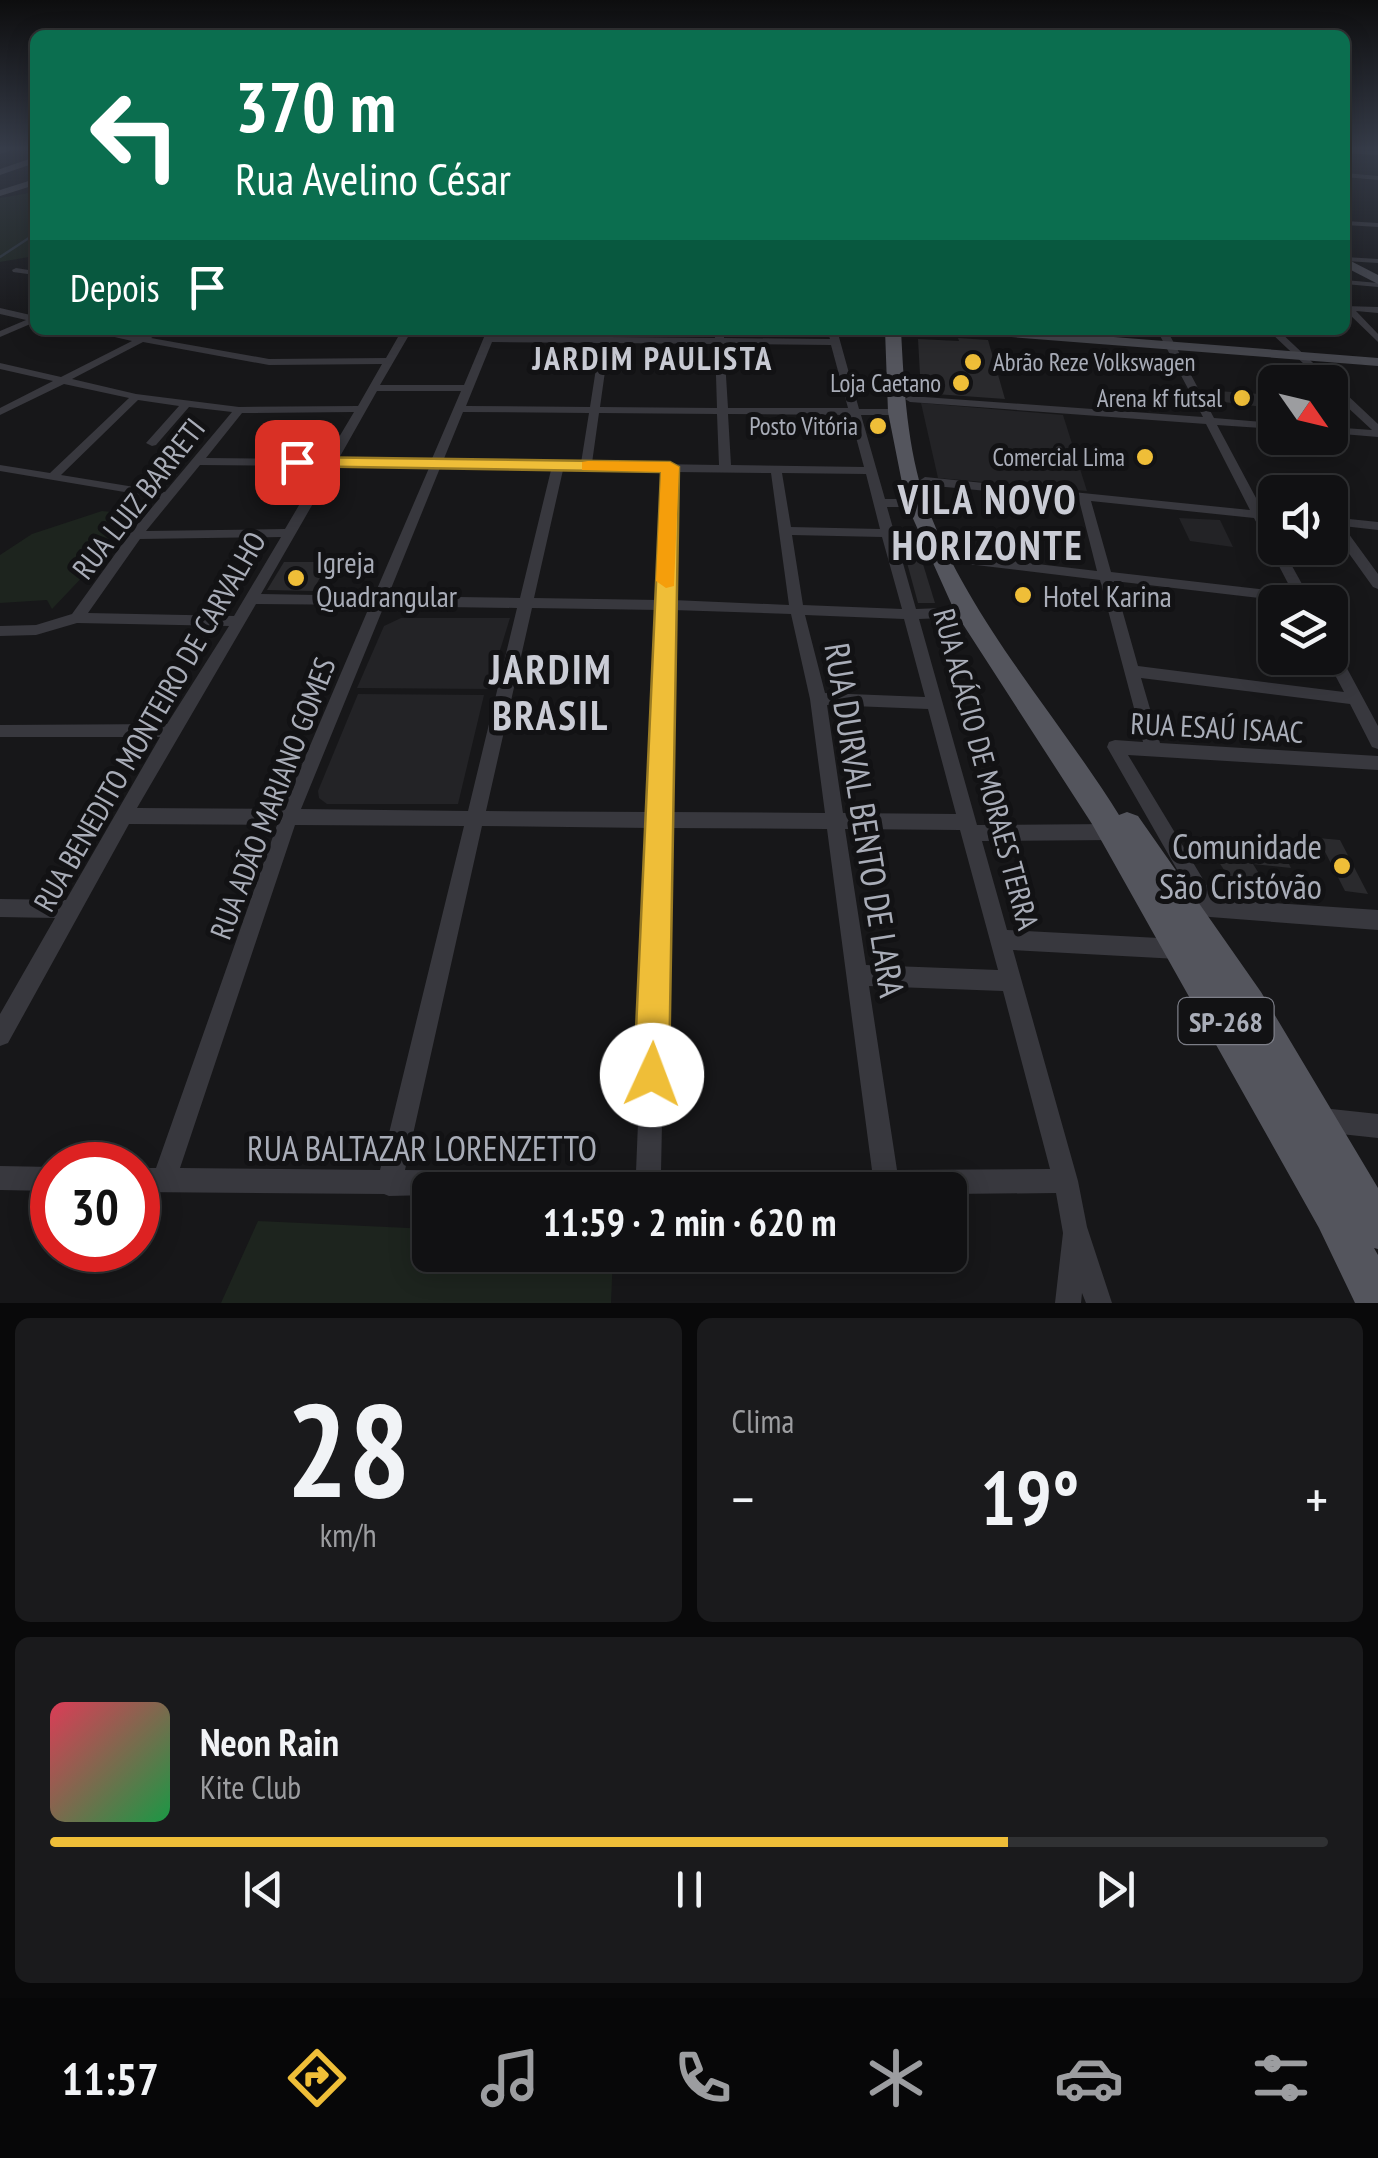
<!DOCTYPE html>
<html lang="pt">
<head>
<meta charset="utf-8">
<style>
  :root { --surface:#111113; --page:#1a1a1c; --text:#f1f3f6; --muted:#9c9da0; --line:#303133; --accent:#efbe38 }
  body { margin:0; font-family:"PT Sans Narrow",sans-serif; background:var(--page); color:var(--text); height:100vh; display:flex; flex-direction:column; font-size:38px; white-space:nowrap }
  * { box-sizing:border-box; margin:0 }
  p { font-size:32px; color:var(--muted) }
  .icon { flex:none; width:55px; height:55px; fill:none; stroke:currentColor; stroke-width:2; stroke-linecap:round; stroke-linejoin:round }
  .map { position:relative; height:1303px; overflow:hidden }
  .side { display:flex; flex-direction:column; gap:15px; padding:15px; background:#09090a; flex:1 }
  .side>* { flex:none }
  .top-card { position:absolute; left:30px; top:30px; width:1320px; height:305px; border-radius:15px; box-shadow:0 5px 25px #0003,0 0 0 2px var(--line); background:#0b6e4f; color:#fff; overflow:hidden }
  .needle { width:65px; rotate:124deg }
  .controls { position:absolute; left:1258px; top:365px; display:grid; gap:20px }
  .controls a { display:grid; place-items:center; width:90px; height:90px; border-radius:15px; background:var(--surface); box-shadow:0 5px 25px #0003,0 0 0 2px var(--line); font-size:50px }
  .speed { position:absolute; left:30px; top:1142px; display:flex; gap:20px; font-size:50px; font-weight:700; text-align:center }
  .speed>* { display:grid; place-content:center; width:130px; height:130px; border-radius:50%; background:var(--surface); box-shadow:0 5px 25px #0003,0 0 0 2px var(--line); line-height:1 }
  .speed .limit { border:15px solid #d22; background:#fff; color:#111 }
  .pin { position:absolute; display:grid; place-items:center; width:85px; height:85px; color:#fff; margin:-42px; border-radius:20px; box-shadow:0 5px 15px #0006 }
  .me { position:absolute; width:110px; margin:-55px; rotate:2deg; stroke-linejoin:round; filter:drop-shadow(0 0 8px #0008) }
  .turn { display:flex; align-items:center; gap:35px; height:210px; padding:0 40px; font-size:45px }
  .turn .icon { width:130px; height:130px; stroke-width:2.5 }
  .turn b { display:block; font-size:70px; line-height:85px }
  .then { display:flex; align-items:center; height:95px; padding:0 40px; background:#0003; gap:20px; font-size:38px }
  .big { font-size:75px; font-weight:800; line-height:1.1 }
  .side .card { flex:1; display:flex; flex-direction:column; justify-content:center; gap:15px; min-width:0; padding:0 35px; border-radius:15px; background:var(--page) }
  .side .dial { align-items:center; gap:0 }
  .dial b { font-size:130px; line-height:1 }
  .song { display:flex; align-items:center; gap:30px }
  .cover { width:120px; height:120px; border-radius:15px; background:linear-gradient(135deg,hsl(350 70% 55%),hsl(140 70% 35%)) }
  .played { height:10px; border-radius:5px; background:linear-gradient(90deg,var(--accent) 75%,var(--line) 75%) }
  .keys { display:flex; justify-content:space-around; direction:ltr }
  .heat { display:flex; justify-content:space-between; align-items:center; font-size:55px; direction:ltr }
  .side .tiles { flex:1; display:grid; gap:15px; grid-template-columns:1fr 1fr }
  .card:last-child { grid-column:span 2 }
  .trip { position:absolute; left:412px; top:1172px; width:555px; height:100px; border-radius:15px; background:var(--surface); box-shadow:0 5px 25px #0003,0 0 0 2px var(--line); font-weight:800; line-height:100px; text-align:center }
  .menu { display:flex; height:160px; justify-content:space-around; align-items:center; background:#070708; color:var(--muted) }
  .menu .icon { width:70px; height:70px }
  .menu .selected { color:var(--accent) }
  .menu b { font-size:45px; color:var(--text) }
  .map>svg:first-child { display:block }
  .built { fill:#232326 }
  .green { fill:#1d241e }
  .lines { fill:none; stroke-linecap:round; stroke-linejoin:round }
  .stream { stroke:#2d353d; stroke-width:2.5 }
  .building { fill:#2a2a2d }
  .street { fill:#38383e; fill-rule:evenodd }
  .secondary { fill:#46474e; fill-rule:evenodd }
  .primary { fill:#54555d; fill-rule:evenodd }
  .route { fill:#efbe38; stroke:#9b7c24; stroke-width:2.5 }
  .slow { fill:#f59e0b }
  .poi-dot { fill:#efbe38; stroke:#121214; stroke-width:4 }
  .labels { text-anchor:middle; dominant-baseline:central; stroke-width:10; stroke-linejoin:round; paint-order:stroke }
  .far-poi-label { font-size:25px; fill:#a9adb8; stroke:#121214; text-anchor:end }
  .shield { fill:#121214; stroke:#7c7e87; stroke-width:2.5 }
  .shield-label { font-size:28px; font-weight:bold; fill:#a9adb8 }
  .street-label { font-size:30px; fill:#a9adb8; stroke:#121214 }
  .poi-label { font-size:30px; fill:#a9adb8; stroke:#121214; text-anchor:start }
  .far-district-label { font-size:32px; font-weight:bold; letter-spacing:2.5px; fill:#caccd5; stroke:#121214 }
  .near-street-label { font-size:35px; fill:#a9adb8; stroke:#121214 }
  .near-poi-label { font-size:35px; fill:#a9adb8; stroke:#121214; text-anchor:end }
  .district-label { font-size:40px; font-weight:bold; letter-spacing:2.5px; fill:#caccd5; stroke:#121214 }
</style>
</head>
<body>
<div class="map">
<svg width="1378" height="1303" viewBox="0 0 1378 1303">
  <rect width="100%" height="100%" fill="#171719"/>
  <!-- built -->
  <g class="built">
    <polygon points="921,403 1063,415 1087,491 938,478"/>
    <polygon points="1179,518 1220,520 1233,547 1190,541"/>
    <polygon points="401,618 510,618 488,689 357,688 384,626"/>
    <polygon points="358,694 484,695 458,804 327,804 319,798 318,791"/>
  </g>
  <!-- green -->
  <g class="green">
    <polygon points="35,192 35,256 0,262 0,198"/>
    <polygon points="102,511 141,515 52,609 47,600 0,603 0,555 32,534"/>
    <polygon points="258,1221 430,1229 430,1255 613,1255 611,1303 221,1303"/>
  </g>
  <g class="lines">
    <!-- stream -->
    <polyline class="stream" points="0,257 35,234"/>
  </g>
  <!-- building -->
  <g class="building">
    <polygon points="958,338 988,340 1005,399 921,393 918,339 959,341"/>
    <polygon points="1218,391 1260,394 1271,408 1224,402"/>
    <polygon points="903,548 918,548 935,603 918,603"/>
    <polygon points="284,562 328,562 313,591 267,590"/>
    <polygon points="1318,838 1340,840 1368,894 1345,891"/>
    <polygon points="1206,842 1282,850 1291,868 1253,864 1266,885 1235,887"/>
  </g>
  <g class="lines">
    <!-- street -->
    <g class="street">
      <polygon points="10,147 20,147 0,154 0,150"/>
      <polygon points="1345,149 1378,151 1378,155 1345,153"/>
      <polygon points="1345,173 1378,176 1378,180 1345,177"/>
      <polygon points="1345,221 1378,223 1378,227 1345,225"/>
      <polygon points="1345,257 1378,259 1378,263 1345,261"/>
      <polygon points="16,268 35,271 35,275 13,272 12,270"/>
      <polygon points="1345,280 1378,283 1378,287 1345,284"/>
      <polygon points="1345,306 1378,307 1378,313 1356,311 1378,334 1378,342 1345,310"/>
      <polygon points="0,308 35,316 35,322 0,337 0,331 26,320 0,314"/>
      <path d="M84,330H104L141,336L153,330H165L151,338L269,359L386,358L402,330H412L380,385H464L487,330H497L494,336L601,337L603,332L606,331L611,334L610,337L715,338L714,330H724V338L830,339L827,330H837L859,409H897L902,412L897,415H861L885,499H916L922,503L916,507H887L916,609L967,607L974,612L967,617L919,619L977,825L1113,824L1119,826L1122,832L1119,838L1113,840L982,841L1007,930L1178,939L1185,942L1188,949L1185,956L1178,959L1013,950L1078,1181L1087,1227L1112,1303H1086L1082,1293L1081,1303H1055L1063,1233L1056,1193L950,1194V1190H430V1195L389,1196L384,1194L138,1192V1168H156L277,825L129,824L8,1043L0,1046V1014L55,918L0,917V899L66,900L160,737H0V725L167,724L229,626L77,623L36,635L0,636V626L36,625L72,614L131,532L160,498L0,471V465L50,473L129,398L64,384L0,415V408L53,381L0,369V363L61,377L132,341ZM143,342L269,365L382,364L358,406L239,407L136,394L72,379ZM492,342L600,343L590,407L466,406ZM609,343L715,344L717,408L600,407ZM724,344L831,345L848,408H728ZM377,391H461L431,461L338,460ZM138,400L179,406L146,443L152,446L156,445L189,407L232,412L165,492L61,475ZM354,412L326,459L206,458L242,413ZM463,412L589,413L581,463L443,461ZM599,413L717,414L719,465L592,463ZM728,414L850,415L864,467L731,465ZM200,465L322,466L285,529L146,531ZM334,467L429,468L374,596L261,594ZM440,468L551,470L520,598L388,596ZM563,470L664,471L659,600L534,598ZM676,472L771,473L789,605L673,600ZM782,473L866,474L880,529L791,527ZM792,535L882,537L902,609L803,605ZM281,537L234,616L88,613L140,539ZM256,604L370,605L283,809L137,808ZM384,606L517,608L468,811L301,809ZM532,608L659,610L650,812L486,811ZM673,610L791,614L810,699L825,813L668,812ZM805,615L904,619L925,697L825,693ZM827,705L928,709L956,814L843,813ZM295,825L464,826L380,1170L180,1168ZM482,826L650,828L636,1172L405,1170ZM668,828L827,829L872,1170L661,1172ZM845,829L960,830L998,970L866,965ZM869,986L1003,991L1050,1169L897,1170Z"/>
      <path d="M1157,330H1167L1214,418L1275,423V429L1217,425L1263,511L1275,512V520L1268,519L1275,533V548H1282L1312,602H1293L1114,581L1138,666L1344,692L1326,658H1330V645L1335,646L1378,726V749L1372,747L1350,704L1141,678L1160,743L1378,756V770L1128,755L1215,899L1378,910V930L1210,917L1195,914L1192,907L1195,901L1107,747L1109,742L1115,740L1143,742L1100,580L959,563L952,559L959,555L1097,571L1079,500L925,485L919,481L925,477L1250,510L1206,424L910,402L905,399L910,396L1203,417ZM1091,501L1254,518L1293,593L1111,572Z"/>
      <polygon points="1268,330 1278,330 1378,424 1378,437 1330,433 1330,427 1372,430 1330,391 1330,382 1323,382"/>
      <polygon points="1330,517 1378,522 1378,530 1343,526 1378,574 1378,589 1373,587 1330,527"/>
      <polygon points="1322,1108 1378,1114 1378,1138 1322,1132 1314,1128 1310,1120 1314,1112"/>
      <polygon points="0,1166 52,1167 52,1191 0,1190"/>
    </g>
    <!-- secondary -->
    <g class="secondary">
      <polygon points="35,157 35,163 0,175 0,169"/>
      <polygon points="35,179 35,185 0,196 0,190"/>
      <polygon points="1345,258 1378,275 1378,284 1345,267"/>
      <polygon points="966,330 1025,330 1378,358 1378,366 973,334"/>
    </g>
    <!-- primary -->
    <path class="primary" d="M885,330H901C904,388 907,448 926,503C968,619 1055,712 1119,815L1127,812L1138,816L1261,992L1378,1188V1249L1374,1248L1378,1255V1303H1355L1319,1228L1092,824L955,612L906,503L888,412Z"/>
  </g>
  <!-- sky -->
  <linearGradient id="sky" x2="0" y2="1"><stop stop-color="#0d0d0e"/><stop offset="0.45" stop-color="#363c49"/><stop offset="1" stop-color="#363c49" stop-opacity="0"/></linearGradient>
  <rect width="1378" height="330" fill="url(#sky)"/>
  <!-- route -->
  <polygon class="route" points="297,457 670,462 679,467 669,1075 664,1087 652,1092 639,1087 634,1075 661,472 291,466 291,458"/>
  <!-- slow -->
  <polygon class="slow" points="588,461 670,462 679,467 674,586 666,588 656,581 661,472 582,470 582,462"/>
  <!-- markers -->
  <g class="poi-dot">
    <circle cx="973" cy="362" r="10"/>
    <circle cx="961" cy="383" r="10"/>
    <circle cx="1242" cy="398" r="10"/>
    <circle cx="878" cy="426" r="10"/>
    <circle cx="1145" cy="457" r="10"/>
    <circle cx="296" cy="578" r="10"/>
    <circle cx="1023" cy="595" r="10"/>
    <circle cx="1342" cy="866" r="10"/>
  </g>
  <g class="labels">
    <!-- far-poi labels -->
    <g class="far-poi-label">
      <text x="993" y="362" text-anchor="start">Abrão Reze Volkswagen</text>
      <text x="941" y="383">Loja Caetano</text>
      <text x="1222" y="398">Arena kf futsal</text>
      <text x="858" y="426">Posto Vitória</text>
      <text x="1125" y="457">Comercial Lima</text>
    </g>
    <!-- shield labels -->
    <rect class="shield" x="1178.5" y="998" width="95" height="46" rx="8"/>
    <g class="shield-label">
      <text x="1226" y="1021">SP-268</text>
    </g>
    <!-- street labels -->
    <g class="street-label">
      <text transform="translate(138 498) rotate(-52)">RUA LUIZ BARRETI</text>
      <text transform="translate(149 721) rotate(-60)">RUA BENEDITO MONTEIRO DE CARVALHO</text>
      <text transform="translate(1217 727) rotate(3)">RUA ESAÚ ISAAC</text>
      <text transform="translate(987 769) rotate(75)">RUA ACÁCIO DE MORAES TERRA</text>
      <text transform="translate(272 798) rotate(-69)">RUA ADÃO MARIANO GOMES</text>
    </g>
    <!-- poi labels -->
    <g class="poi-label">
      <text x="316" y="561">Igreja<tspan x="316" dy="34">Quadrangular</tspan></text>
      <text x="1043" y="595">Hotel Karina</text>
    </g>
    <!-- far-district labels -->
    <g class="far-district-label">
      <text x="653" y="358">JARDIM PAULISTA</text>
    </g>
    <!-- near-street labels -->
    <g class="near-street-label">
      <text transform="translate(865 820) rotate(81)">RUA DURVAL BENTO DE LARA</text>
      <text x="422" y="1148">RUA BALTAZAR LORENZETTO</text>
    </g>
    <!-- near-poi labels -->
    <g class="near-poi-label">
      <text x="1322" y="846">Comunidade<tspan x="1322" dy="40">São Cristóvão</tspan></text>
    </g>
    <!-- district labels -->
    <g class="district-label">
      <text x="988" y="499">VILA NOVO<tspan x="988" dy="46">HORIZONTE</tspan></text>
      <text x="551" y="669">JARDIM<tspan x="551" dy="46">BRASIL</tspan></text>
    </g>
  </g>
</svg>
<div class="controls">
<a><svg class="needle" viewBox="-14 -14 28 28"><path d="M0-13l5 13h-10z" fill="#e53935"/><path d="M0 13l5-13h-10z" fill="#9c9da0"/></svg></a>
<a><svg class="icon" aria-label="sound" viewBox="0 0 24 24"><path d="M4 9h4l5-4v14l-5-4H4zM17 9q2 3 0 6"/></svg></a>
<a><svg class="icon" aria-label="layers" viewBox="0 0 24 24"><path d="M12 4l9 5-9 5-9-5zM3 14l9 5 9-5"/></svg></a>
</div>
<div class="speed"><div class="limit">30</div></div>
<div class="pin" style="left:297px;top:462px;background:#d93025"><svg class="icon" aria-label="arrive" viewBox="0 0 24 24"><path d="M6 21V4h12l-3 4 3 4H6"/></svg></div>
<svg class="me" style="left:652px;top:1075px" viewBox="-20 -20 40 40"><circle r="19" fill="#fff"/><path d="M0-13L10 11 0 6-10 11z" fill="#efbe38"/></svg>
<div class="trip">11:59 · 2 min · 620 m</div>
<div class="top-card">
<div class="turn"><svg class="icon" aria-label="left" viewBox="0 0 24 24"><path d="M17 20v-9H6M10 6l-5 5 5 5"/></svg><div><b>370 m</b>Rua Avelino César</div></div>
<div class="then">Depois<svg class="icon" aria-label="arrive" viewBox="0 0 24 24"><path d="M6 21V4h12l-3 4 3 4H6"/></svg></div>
</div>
</div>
<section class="side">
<div class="tiles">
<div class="card dial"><b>28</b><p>km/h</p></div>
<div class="card"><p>Clima</p>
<div class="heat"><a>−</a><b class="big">19°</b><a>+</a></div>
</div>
<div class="card">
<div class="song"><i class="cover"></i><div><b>Neon Rain</b><p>Kite Club</p></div></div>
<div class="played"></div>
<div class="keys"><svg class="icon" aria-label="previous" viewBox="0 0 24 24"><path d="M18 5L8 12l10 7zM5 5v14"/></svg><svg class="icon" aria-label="pause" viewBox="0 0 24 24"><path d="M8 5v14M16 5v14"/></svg><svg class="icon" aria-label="next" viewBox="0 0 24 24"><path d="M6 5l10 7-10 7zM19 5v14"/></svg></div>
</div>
</div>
</section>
<nav class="menu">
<b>11:57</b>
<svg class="icon selected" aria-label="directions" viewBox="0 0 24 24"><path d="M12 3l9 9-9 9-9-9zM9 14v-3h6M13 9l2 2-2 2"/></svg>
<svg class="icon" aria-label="music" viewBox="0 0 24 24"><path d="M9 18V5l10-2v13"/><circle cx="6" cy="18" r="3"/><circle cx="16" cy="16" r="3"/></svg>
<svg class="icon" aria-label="phone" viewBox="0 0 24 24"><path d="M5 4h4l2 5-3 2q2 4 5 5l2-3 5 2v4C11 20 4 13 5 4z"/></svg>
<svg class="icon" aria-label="climate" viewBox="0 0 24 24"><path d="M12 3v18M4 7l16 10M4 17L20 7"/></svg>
<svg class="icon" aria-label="car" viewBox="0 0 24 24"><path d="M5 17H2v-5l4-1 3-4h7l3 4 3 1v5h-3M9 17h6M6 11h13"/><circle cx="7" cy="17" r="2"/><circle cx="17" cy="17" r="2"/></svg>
<svg class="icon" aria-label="filters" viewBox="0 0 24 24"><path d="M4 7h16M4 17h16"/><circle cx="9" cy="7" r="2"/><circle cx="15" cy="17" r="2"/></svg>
</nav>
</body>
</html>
